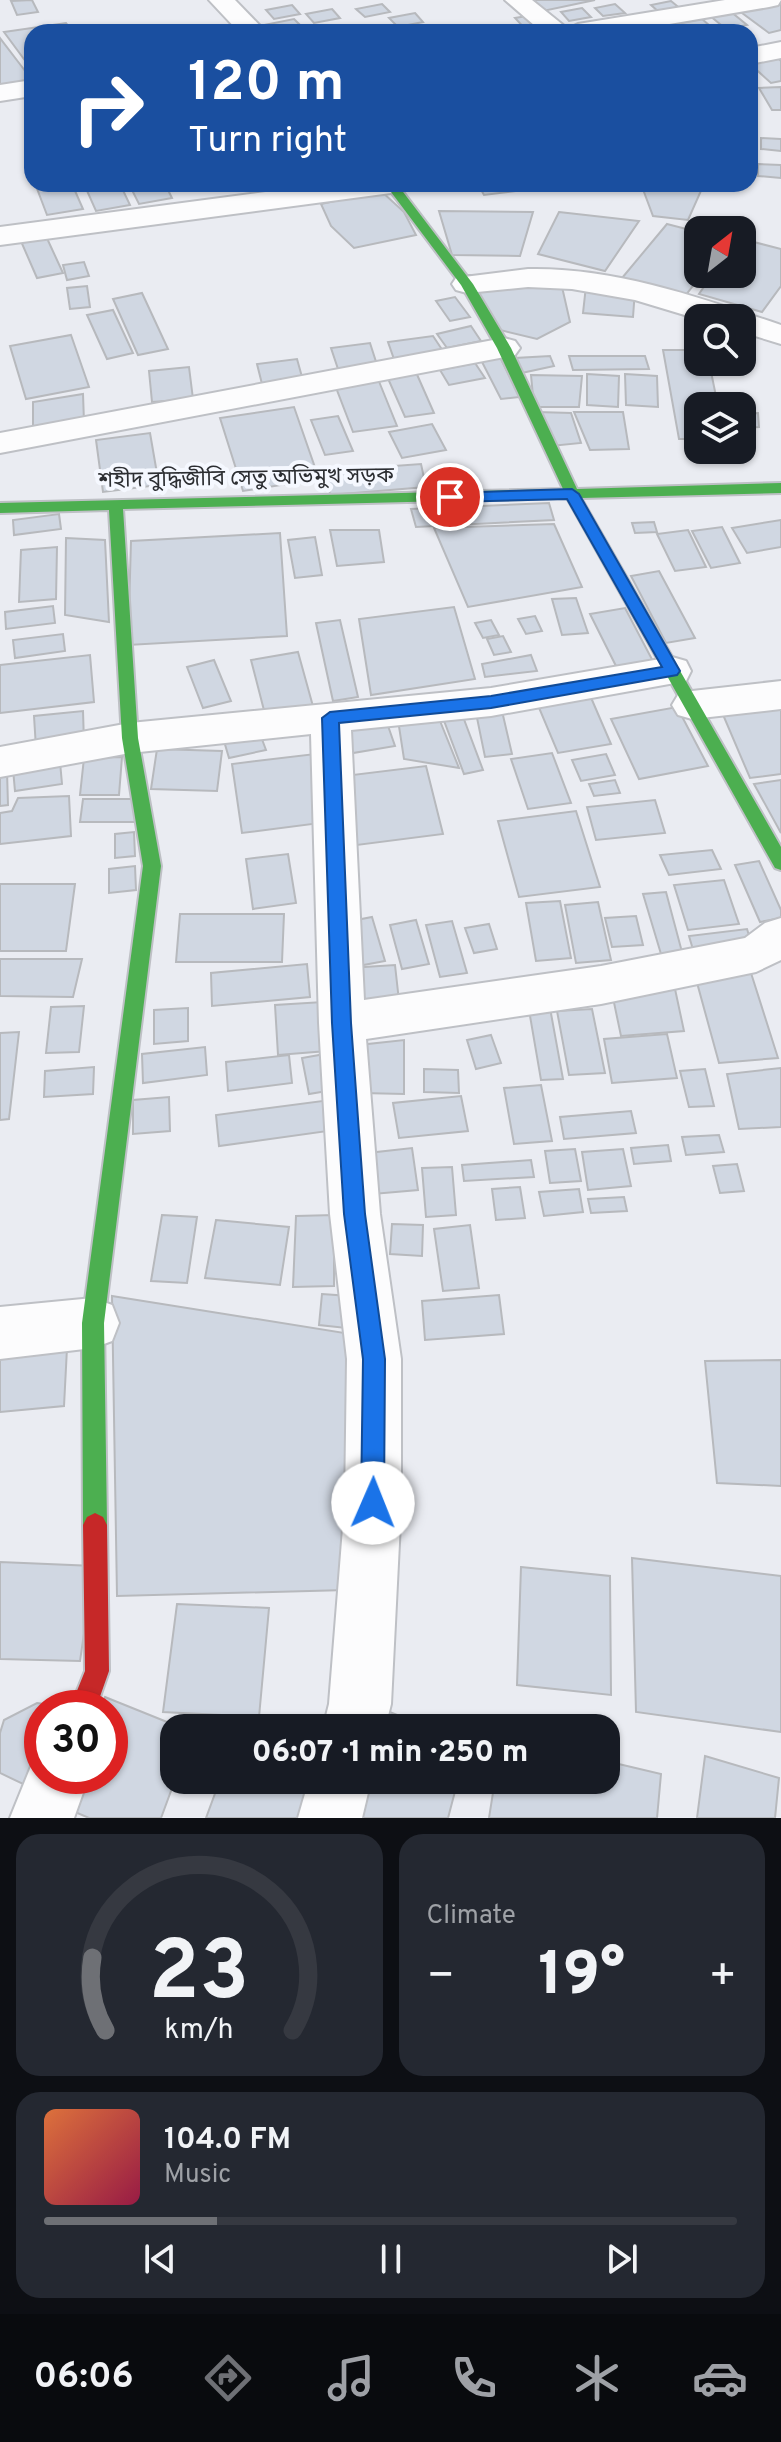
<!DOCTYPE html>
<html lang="en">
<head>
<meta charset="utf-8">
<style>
  :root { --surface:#171b24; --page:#242831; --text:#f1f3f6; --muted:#9ea1a6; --line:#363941; --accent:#6e7075 }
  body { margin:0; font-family:Overpass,"Noto Sans Bengali",sans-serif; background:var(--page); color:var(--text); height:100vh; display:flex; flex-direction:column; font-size:30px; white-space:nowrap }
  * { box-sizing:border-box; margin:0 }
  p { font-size:26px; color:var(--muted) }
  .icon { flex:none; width:44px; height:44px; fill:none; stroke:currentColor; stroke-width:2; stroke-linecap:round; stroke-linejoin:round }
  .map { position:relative; height:1818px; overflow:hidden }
  .side { display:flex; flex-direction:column; gap:16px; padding:16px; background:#0d0f14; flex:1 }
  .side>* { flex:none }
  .hud { position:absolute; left:24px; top:24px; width:734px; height:168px; border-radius:24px; box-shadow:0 2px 6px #0004; background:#1a4fa0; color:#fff; overflow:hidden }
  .needle { width:52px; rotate:31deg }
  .fabs { position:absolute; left:684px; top:216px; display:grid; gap:16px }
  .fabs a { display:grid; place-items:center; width:72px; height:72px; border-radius:16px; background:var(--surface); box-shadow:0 2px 6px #0004; font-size:40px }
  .speed { position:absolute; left:24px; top:1690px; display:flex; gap:16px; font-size:40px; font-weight:700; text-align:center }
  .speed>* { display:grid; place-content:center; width:104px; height:104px; border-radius:50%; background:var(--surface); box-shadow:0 2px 6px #0004; line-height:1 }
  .speed .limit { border:12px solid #d22; background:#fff; color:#111 }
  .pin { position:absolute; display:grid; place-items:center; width:68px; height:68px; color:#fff; margin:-34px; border:4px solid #fff; border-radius:50%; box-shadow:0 2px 8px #0007 }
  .me { position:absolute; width:88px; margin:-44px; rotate:1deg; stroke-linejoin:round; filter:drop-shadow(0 0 6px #0008) }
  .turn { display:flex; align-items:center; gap:28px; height:168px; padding:0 32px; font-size:36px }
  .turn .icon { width:104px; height:104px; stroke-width:2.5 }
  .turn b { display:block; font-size:56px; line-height:68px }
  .big { font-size:60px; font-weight:800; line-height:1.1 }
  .side .widget { flex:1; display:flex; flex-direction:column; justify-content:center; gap:12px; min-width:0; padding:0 28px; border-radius:24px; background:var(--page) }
  .side .dial { align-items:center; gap:0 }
  .dial svg { height:208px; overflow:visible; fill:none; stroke:var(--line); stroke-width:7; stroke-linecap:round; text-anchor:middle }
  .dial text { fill:var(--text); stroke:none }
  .song { display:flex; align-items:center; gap:24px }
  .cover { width:96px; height:96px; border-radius:12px; background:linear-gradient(135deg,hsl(20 70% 55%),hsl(340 70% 35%)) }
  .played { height:8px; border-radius:4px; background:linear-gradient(90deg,var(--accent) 25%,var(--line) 25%) }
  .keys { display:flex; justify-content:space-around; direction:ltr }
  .heat { display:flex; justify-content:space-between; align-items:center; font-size:44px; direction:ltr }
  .side .tiles { flex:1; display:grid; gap:16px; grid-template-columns:1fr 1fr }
  .widget:last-child { grid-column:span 2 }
  .trip { position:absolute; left:160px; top:1714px; width:460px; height:80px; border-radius:24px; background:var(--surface); box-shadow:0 2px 6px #0004; font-weight:800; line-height:80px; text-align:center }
  .menu { display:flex; height:128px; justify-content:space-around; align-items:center; background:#090b0e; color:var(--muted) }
  .menu .icon { width:56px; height:56px }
  .menu .selected { color:var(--accent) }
  .menu b { font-size:36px; color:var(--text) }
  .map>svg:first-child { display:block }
  .building { fill:#d0d7e2; stroke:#b7b9bd; stroke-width:2 }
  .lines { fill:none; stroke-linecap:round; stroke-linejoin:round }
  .street-casing { stroke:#bec0c5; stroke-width:4 }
  .fast-casing { stroke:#bec0c5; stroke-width:4 }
  .jam-casing { stroke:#bec0c5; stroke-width:4 }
  .street { fill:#fcfcfd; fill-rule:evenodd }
  .fast { fill:#4caf50; fill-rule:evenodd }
  .jam { fill:#c62828; fill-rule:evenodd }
  .route { fill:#1a73e8; stroke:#114b97; stroke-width:2 }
  .labels { text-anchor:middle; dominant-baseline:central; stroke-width:8; stroke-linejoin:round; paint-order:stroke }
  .far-street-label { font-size:22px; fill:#2c2e32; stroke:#f5f8ff }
</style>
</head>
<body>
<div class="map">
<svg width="781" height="1818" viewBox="0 0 781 1818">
  <rect width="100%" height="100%" fill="#eaecf2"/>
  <!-- building -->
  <g class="building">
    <polygon points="32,0 38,12 17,15 11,1"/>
    <polygon points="530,0 595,0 543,11"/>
    <polygon points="671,1 682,10 660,13 651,5"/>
    <polygon points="778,1 781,3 781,30 769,33 738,10"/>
    <polygon points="382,4 390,12 365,17 356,9"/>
    <polygon points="615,4 625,13 603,16 595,8"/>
    <polygon points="292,5 300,14 274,19 266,10"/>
    <polygon points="582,8 591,17 569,21 561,12"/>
    <polygon points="332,9 340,18 314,23 306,14"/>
    <polygon points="730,11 747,25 726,29 709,15"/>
    <polygon points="415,13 423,22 398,27 389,18"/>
    <polygon points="533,15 550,32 528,32 515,18"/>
    <polygon points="294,19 301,26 270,32 259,32 254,27"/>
    <polygon points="702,19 717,32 691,32 680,23"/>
    <polygon points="676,21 686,32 658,32 651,25"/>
    <polygon points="66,23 73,32 32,32 32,70 4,32"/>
    <polygon points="0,38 32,80 32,81 0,87"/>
    <polygon points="773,53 781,61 781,81 771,83 750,64 750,59"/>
    <polygon points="781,87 781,110 772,110 759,88"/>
    <polygon points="761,138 781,139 781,151 761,149"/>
    <polygon points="758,164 781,165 781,178 758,176"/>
    <polygon points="72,184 83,209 47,215 36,186"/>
    <polygon points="84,184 120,184 130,205 96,211"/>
    <polygon points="129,184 165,184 172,198 139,204"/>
    <polygon points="497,184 545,184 547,187 484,195 479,186"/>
    <polygon points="641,184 704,184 688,220 653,216"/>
    <polygon points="381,191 404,212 416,235 354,248 331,226 321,204"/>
    <polygon points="439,211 533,212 520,256 452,255"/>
    <polygon points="559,212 639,221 605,271 538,254"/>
    <polygon points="667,224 698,232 698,274 702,274 685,296 622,278"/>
    <polygon points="45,234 63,273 37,278 20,239"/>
    <polygon points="742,239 781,249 781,286 762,312 699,294 713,274 742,274"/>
    <polygon points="84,262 89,276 67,280 63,265"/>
    <polygon points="469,275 560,278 570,322 537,339 496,329"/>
    <polygon points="87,286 90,307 70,309 67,288"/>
    <polygon points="586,286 635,290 633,317 583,313"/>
    <polygon points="142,293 168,349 138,355 113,299"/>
    <polygon points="455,297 470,317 450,321 436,301"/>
    <polygon points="113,310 133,353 107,359 87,315"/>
    <polygon points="471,326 481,341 447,348 437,334"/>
    <polygon points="71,335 89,387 26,399 10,346"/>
    <polygon points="433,336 443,351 395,362 388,342"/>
    <polygon points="370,343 378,368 339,372 331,348"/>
    <polygon points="663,350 698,350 698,362 709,362 718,406 698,406 698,439 679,439"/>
    <polygon points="550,356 554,366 517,374 515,358"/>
    <polygon points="569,356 645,356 649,369 573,370"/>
    <polygon points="500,357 520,397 501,399 481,360"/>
    <polygon points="297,359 304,384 263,388 257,364"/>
    <polygon points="475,363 485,378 449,385 440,370"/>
    <polygon points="189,367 193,399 152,402 149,371"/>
    <polygon points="415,370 434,413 405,417 386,374"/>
    <polygon points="587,374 619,376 618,407 587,405"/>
    <polygon points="625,374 657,376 658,407 626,405"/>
    <polygon points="531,375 582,376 579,407 534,407"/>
    <polygon points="378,379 397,426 353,432 335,385"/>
    <polygon points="83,394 84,422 33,432 33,402"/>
    <polygon points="294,407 319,479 243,491 220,418"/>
    <polygon points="537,412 571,413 581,443 551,446"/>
    <polygon points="574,412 623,412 629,449 590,450"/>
    <polygon points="758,413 759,427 742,428 742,414"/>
    <polygon points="338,416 353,451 325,455 311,420"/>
    <polygon points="432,424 446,450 402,458 389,432"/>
    <polygon points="150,433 159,485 103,492 96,440"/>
    <polygon points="421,464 426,487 330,495 326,471"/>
    <polygon points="549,503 554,520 416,527 411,509"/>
    <polygon points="59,514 61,529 14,535 13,520"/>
    <polygon points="781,520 781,547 747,553 732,528"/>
    <polygon points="654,522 657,532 635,533 632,523"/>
    <polygon points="554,524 582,587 468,607 434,528"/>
    <polygon points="722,527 740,563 711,568 692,531"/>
    <polygon points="330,530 379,530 384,562 337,566"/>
    <polygon points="688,530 706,567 675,571 657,534"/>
    <polygon points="280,533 287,636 128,645 131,541"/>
    <polygon points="315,537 322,575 295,578 288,540"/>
    <polygon points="66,538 105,540 109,622 65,615"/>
    <polygon points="57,547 56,599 19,602 21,550"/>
    <polygon points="659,571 695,638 666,643 631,576"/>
    <polygon points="576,598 588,633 562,635 552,599"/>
    <polygon points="53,606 55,623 6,629 5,612"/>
    <polygon points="454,607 475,679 371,695 359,619"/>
    <polygon points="625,608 656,667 620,674 590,614"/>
    <polygon points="535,616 542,631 526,634 518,619"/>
    <polygon points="340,620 358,697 333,701 316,623"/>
    <polygon points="491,620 499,635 483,638 475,623"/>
    <polygon points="63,634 65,651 15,658 13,640"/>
    <polygon points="503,636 511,652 494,655 487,639"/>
    <polygon points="298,652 314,710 266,718 251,660"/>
    <polygon points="90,655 94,702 0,713 0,665"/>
    <polygon points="531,655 537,671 485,677 482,664"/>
    <polygon points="214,660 231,701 203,708 187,667"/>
    <polygon points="589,693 611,744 558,753 537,703"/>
    <polygon points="781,702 781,774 750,778 721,710"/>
    <polygon points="677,707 708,766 639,779 611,719"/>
    <polygon points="83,711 84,743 36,748 34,716"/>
    <polygon points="502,711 512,754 485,757 476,713"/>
    <polygon points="462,714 483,770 464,774 443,718"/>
    <polygon points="438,716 459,768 404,759 398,720"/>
    <polygon points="387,723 395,746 347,754 339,730"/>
    <polygon points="260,734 266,750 229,758 224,741"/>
    <polygon points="157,749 222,751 217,791 151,789"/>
    <polygon points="552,753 571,803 528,809 511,759"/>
    <polygon points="315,754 328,822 242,833 232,764"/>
    <polygon points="606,754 615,775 581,781 572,760"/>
    <polygon points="122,757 119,795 80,795 84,758"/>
    <polygon points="60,762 62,784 15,791 13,769"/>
    <polygon points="426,766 443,834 357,845 344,776"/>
    <polygon points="7,771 8,805 0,806 0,772"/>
    <polygon points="615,780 620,793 594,796 589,784"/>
    <polygon points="781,780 781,833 754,784"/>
    <polygon points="69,796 71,836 0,844 0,813 12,811 18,798"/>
    <polygon points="83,799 138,799 136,822 80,822"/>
    <polygon points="655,800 665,833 596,840 587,807"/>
    <polygon points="576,811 600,887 519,897 498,821"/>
    <polygon points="134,832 135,856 115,858 115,834"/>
    <polygon points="712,850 721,869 669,875 660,855"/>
    <polygon points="288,854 296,903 253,909 246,859"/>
    <polygon points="759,861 781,910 781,918 760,922 735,865"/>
    <polygon points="135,866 136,890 109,893 109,869"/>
    <polygon points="724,880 739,924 688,930 674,885"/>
    <polygon points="0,884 75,884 66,951 0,951"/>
    <polygon points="666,892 682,952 661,954 643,894"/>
    <polygon points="560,901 571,958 536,961 526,903"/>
    <polygon points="598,902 611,960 576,963 565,905"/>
    <polygon points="180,914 284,914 282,962 176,962"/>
    <polygon points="636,916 643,945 612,947 605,918"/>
    <polygon points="372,917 385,961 358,966 346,922"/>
    <polygon points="416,920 429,964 402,969 390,925"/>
    <polygon points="452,921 467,973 440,977 426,925"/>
    <polygon points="489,924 497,949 474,953 465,928"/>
    <polygon points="747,929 752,945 694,953 689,936"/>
    <polygon points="0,959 82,959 73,997 0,996"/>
    <polygon points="307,964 310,997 212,1006 211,973"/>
    <polygon points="395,965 399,1001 352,1005 349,968"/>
    <polygon points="751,973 778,1058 719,1063 696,979"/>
    <polygon points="675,989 684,1031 621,1036 612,993"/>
    <polygon points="323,1002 327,1051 278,1055 275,1005"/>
    <polygon points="84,1006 79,1052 46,1053 51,1007"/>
    <polygon points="188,1008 188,1041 154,1044 154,1010"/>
    <polygon points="550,1008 563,1079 541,1080 529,1010"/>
    <polygon points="592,1009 605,1073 569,1075 557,1011"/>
    <polygon points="19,1032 9,1119 0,1120 0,1033"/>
    <polygon points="667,1034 677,1078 612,1083 604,1039"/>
    <polygon points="491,1035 501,1063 476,1069 467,1040"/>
    <polygon points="404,1040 404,1094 362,1093 359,1045"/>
    <polygon points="205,1047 207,1075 143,1083 142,1054"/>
    <polygon points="325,1054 333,1090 309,1094 302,1058"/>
    <polygon points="289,1055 292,1083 228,1091 226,1062"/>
    <polygon points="94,1067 93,1094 44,1097 45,1071"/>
    <polygon points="781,1068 781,1127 739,1129 727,1074"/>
    <polygon points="424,1069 458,1070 459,1093 424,1092"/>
    <polygon points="705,1069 714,1106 689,1107 680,1071"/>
    <polygon points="541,1085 552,1141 514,1144 504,1088"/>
    <polygon points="461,1096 468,1131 399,1138 393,1103"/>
    <polygon points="169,1097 170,1131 133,1134 133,1100"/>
    <polygon points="330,1100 335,1130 219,1146 216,1115"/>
    <polygon points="631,1111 636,1133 564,1139 560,1117"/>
    <polygon points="719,1135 724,1152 686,1155 682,1137"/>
    <polygon points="668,1145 671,1161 634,1164 631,1148"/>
    <polygon points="412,1148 418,1190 373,1194 368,1153"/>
    <polygon points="575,1149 581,1181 550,1183 545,1151"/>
    <polygon points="623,1149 631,1186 588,1190 582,1152"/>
    <polygon points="531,1160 534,1177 464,1181 462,1165"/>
    <polygon points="737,1164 744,1191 720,1193 713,1166"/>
    <polygon points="452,1167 456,1215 426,1217 422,1168"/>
    <polygon points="520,1187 525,1218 496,1220 492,1189"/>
    <polygon points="579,1189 583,1212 544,1216 539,1192"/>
    <polygon points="624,1197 627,1211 591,1213 588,1199"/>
    <polygon points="162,1215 197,1217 187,1283 151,1281"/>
    <polygon points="334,1215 334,1286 293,1287 296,1216"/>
    <polygon points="216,1220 289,1227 280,1285 205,1278"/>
    <polygon points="392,1224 423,1225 422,1256 390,1254"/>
    <polygon points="470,1225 479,1288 443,1291 434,1229"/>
    <polygon points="322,1294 349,1296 346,1328 319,1325"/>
    <polygon points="499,1295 504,1334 425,1340 422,1301"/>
    <polygon points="112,1296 357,1335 346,1590 117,1596"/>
    <polygon points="67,1348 64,1406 0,1412 0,1354"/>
    <polygon points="781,1360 781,1486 717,1483 705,1361"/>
    <polygon points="632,1558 781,1576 781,1732 636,1712"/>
    <polygon points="0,1562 94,1566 80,1661 0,1659"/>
    <polygon points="521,1567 610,1576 611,1695 517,1685"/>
    <polygon points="177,1604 269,1608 259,1717 163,1712"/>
    <polygon points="105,1697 182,1728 174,1728 175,1780 161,1818 89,1818 61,1806 73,1776 110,1776 110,1708 101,1708"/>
    <polygon points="37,1703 71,1708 42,1708 42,1776 47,1776 40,1792 0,1773 0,1733 4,1720"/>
    <polygon points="377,1707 430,1728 371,1728"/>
    <polygon points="705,1756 779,1778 775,1818 697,1818"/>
    <polygon points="606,1761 661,1774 657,1818 489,1818 495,1780 606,1780"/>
    <polygon points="220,1780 323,1780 311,1818 206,1818"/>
    <polygon points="354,1780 458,1780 448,1818 344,1818"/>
  </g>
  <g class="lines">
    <!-- street casing -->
    <g class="street-casing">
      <g id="street">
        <polygon points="209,0 235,0 266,32 239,32"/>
        <polygon points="505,0 532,0 568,29 578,24 725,0 781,0 778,5 769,7 623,32 542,32"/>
        <polygon points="781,42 781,58 750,64 750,48"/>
        <polygon points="32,80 32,96 0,101 0,85"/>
        <polygon points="327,184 405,184 401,190 391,193 0,245 0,227"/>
        <path d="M528,269C615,267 701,298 781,325V344L742,332V318L698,319L635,300L572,289L528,287L467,293L456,290L452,284L456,278Z"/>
        <polygon points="504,338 515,341 520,348 515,355 0,453 0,433"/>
        <polygon points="672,657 686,661 691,671 686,681 491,716 351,730 364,1000 601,966 745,938 765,923 781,918 781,960 756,972 601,1004 366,1039 380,1214 401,1359 401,1503 391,1704 385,1728 323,1728 329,1704 345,1503 347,1359 330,1214 319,1023 311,734 130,753 0,777 0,747 130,723 491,688"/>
        <polygon points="781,681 781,709 692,719 678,715 672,705 678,695 692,691"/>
        <polygon points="93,1298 112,1305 119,1323 112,1341 93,1348 0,1359 0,1307"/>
        <polygon points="42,1751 42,1776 89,1776 74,1818 10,1818 36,1754"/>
        <polygon points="309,1780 371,1780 362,1818 298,1818"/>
      </g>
    </g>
    <!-- fast casing -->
    <g class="fast-casing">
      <polygon id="fast" points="385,184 397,184 473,284 511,348 577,489 781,483 781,493 581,498 781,847 781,870 775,868 567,498 123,509 138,738 161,866 104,1323 107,1525 103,1533 95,1537 87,1533 83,1525 82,1323 143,866 122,738 109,510 0,513 0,503 563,489 497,348 461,285"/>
    </g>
    <!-- jam casing -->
    <g class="jam-casing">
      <polygon id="jam" points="95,1513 103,1517 107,1525 109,1671 96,1708 70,1708 85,1671 83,1525 87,1517"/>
    </g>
    <!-- street -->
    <use href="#street" class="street"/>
    <!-- fast -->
    <use href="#fast" class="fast"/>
    <!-- jam -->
    <use href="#jam" class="jam"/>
  </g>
  <!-- route -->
  <polygon class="route" points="572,489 579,494 680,671 677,675 491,708 339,723 351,1023 365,1214 385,1359 384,1503 381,1511 373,1514 364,1511 361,1503 363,1359 344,1214 332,1023 322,718 330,712 491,696 662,667 567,499 450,502 443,497 450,493"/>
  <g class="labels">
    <!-- far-street labels -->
    <g class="far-street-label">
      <text transform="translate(246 479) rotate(-1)">শহীদ বুদ্ধিজীবি সেতু অভিমুখ সড়ক</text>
    </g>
  </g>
</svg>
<div class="fabs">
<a><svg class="needle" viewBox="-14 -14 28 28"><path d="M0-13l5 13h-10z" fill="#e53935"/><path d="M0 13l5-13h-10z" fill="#9ea1a6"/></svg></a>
<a><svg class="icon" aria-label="search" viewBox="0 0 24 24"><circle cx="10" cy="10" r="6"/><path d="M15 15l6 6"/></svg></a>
<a><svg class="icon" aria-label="layers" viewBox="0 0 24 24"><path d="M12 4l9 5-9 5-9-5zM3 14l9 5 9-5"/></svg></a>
</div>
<div class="speed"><div class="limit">30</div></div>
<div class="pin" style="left:450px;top:497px;background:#d93025"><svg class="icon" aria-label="arrive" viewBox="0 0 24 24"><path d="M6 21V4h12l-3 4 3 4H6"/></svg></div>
<svg class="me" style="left:373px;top:1503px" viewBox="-20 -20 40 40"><circle r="19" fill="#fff"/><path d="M0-13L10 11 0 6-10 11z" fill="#1a73e8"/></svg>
<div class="trip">06:07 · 1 min · 250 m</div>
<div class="hud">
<div class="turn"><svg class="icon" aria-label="right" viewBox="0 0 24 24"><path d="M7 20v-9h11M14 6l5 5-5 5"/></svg><div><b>120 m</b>Turn right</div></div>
</div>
</div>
<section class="side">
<div class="tiles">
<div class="widget dial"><svg viewBox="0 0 100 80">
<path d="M14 69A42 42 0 1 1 86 69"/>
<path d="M14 69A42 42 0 0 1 9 41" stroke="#6e7075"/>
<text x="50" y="56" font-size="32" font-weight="700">23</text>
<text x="50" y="72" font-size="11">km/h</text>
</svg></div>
<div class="widget"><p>Climate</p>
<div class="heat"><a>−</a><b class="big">19°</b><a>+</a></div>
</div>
<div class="widget">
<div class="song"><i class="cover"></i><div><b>104.0 FM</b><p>Music</p></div></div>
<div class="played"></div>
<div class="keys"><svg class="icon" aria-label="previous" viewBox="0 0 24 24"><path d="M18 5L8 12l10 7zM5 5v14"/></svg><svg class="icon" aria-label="pause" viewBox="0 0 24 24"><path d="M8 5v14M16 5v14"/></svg><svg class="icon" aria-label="next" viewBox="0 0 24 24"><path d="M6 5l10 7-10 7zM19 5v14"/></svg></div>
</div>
</div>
</section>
<nav class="menu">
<b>06:06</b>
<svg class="icon selected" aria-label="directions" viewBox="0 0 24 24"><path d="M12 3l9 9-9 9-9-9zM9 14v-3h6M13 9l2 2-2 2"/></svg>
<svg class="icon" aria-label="music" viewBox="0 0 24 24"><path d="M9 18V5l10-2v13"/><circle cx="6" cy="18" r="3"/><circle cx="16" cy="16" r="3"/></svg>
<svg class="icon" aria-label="phone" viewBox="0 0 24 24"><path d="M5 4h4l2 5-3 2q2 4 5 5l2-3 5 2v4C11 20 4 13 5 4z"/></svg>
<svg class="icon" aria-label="climate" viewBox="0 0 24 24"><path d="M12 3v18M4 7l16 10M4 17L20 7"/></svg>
<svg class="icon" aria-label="car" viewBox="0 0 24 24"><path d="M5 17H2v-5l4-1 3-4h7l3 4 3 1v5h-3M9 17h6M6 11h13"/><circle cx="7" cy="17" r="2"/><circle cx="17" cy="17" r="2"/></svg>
</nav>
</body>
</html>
